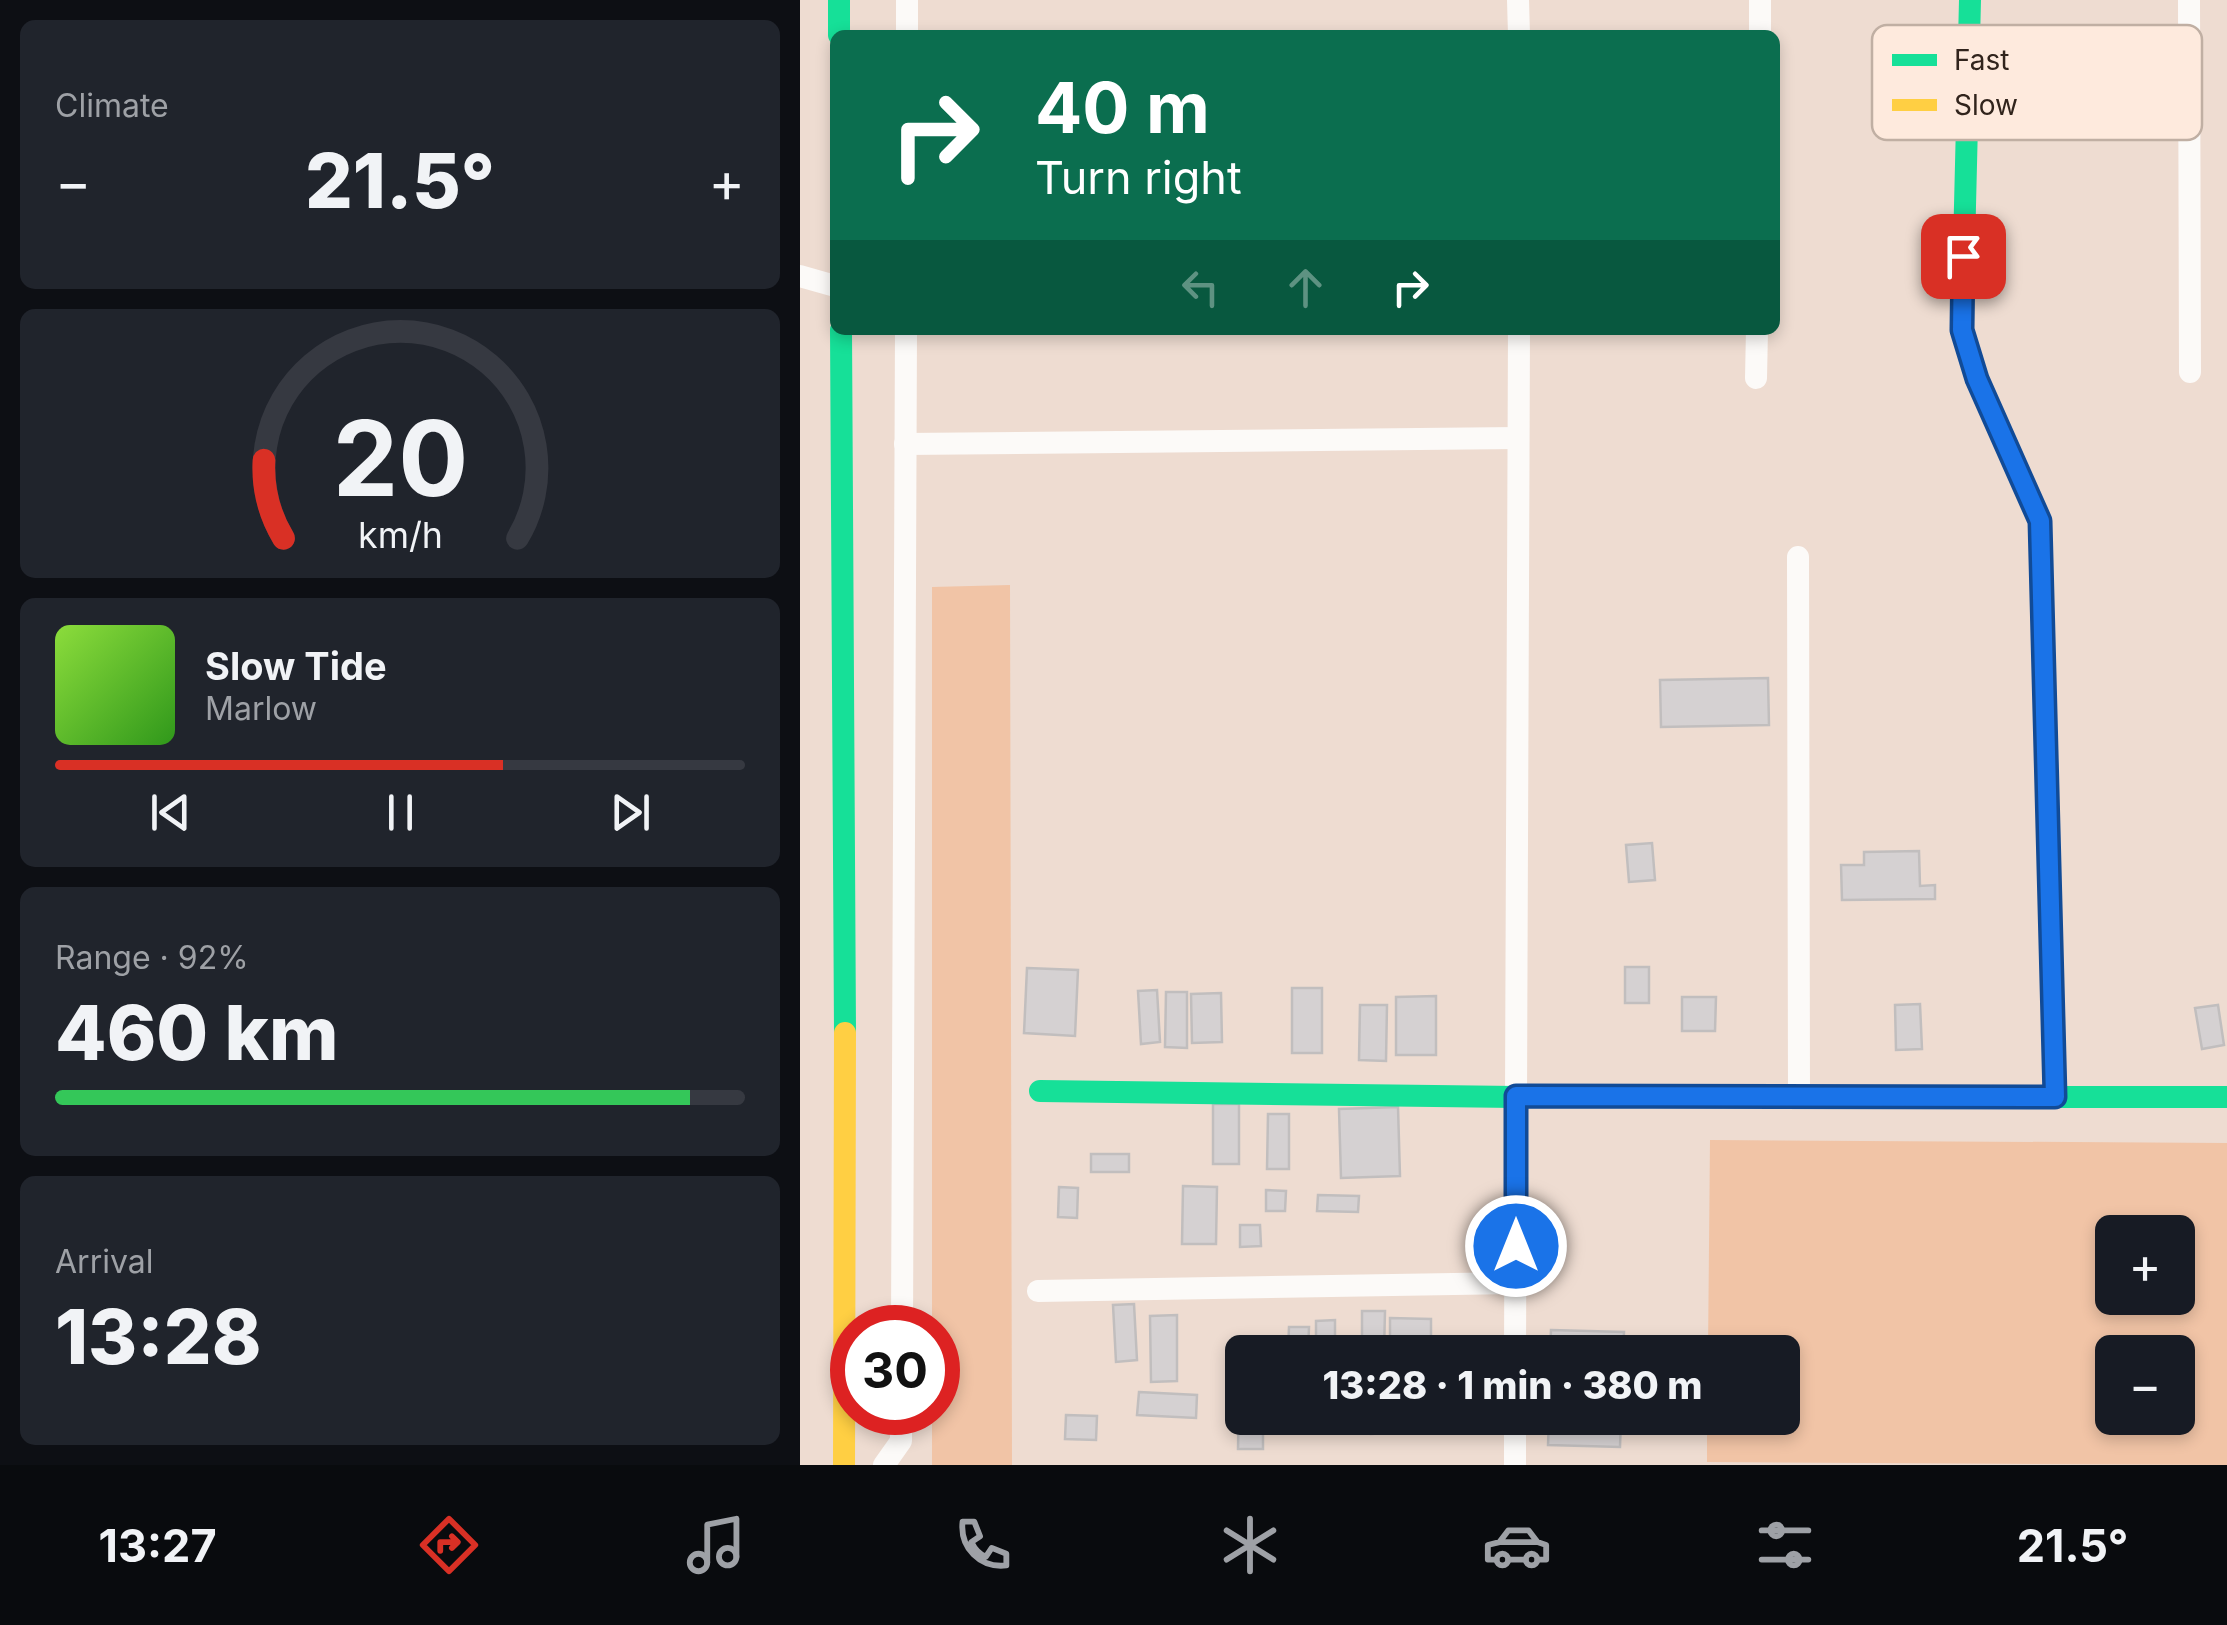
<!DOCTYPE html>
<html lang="en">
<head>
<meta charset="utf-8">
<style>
  :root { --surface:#171b24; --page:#20242c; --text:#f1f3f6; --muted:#9ea1a6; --line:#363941; --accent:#d93025 }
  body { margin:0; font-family:Inter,sans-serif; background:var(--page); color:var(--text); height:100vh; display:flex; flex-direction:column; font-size:38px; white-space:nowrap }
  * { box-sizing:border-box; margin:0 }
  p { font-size:32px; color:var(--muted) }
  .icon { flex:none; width:55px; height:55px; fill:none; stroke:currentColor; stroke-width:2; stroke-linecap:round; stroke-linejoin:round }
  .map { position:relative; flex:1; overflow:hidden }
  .side { display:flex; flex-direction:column; gap:20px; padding:20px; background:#0d0f14; width:800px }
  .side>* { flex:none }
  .hud { position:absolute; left:30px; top:30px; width:950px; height:305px; border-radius:15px; box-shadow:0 5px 15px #0003; background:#0b6e4f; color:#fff; overflow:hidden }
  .controls { position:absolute; left:1295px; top:1215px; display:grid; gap:20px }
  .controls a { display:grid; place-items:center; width:100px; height:100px; border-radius:15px; background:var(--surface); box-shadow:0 5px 15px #0003; font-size:50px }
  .speed { position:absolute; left:30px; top:1305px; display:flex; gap:20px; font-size:50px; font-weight:700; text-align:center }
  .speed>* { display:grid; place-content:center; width:130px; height:130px; border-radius:50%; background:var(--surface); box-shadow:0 5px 15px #0003; line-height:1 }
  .speed .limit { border:15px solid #d22; background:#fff; color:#111 }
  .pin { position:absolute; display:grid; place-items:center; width:85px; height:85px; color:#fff; margin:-42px; border-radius:20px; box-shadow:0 5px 15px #0006 }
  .me { position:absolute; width:110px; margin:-55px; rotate:0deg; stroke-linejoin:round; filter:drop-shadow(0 0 8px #0008) }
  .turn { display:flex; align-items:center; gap:35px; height:210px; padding:0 40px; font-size:45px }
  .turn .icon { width:130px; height:130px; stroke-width:2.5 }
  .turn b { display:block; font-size:70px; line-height:85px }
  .lanes { display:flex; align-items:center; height:95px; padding:0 40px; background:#0003; justify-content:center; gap:50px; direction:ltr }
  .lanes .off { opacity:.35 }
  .big { font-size:75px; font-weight:800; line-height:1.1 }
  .side .card { flex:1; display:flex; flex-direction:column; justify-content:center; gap:15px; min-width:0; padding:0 35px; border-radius:15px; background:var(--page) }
  .side .dial { align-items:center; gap:0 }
  .dial svg { height:260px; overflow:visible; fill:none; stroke:var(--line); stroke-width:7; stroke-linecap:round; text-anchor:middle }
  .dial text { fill:var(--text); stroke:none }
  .song { display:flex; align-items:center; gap:30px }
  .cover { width:120px; height:120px; border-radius:15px; background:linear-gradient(135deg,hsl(90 70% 55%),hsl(110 70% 35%)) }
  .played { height:10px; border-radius:5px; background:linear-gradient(90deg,var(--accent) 65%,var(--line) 65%) }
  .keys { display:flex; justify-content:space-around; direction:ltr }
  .heat { display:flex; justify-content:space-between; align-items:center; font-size:55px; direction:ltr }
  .charge { height:15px; border-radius:8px; background:linear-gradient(90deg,#34c759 92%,var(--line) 0) }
  .trip { position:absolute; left:425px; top:1335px; width:575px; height:100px; border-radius:15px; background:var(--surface); box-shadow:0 5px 15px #0003; font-weight:800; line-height:100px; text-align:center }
  .tab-bar { display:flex; height:160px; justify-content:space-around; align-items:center; background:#090b0e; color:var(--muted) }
  .tab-bar .icon { width:70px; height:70px }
  .tab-bar .active { color:var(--accent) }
  .tab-bar b { font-size:45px; color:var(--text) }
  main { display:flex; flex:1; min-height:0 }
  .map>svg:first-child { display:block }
  .green { fill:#f1c4a6; fill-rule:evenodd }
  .building { fill:#d5d1d2; stroke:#c1bebe; stroke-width:2.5 }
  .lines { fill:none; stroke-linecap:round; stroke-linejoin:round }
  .street { stroke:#fcfaf8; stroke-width:22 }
  .fast { stroke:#16e098; stroke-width:22 }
  .slow { stroke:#ffcf43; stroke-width:22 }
  .route-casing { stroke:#114b97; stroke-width:25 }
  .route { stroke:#1a73e8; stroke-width:18 }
  .key { fill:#feeadd; stroke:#c0afa3; stroke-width:2.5 }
  .key-label { font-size:28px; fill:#31241c }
</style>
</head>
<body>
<main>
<section class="side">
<div class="card"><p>Climate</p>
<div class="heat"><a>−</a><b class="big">21.5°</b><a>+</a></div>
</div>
<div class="card dial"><svg viewBox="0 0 100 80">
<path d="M14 69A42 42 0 1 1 86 69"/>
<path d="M14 69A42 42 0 0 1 8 45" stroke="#d93025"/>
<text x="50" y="56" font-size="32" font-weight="700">20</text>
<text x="50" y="72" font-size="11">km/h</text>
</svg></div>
<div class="card">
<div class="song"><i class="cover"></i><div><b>Slow Tide</b><p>Marlow</p></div></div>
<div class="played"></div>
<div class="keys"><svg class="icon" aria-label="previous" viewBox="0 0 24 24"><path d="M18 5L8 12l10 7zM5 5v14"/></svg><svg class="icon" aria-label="pause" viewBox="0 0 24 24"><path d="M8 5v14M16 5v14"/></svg><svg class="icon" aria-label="next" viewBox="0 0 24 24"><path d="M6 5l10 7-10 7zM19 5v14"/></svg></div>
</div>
<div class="card"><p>Range · 92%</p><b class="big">460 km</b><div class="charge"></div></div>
<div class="card"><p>Arrival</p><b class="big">13:28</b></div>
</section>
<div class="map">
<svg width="1427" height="1465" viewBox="0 0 1427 1465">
  <rect width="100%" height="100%" fill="#eedcd1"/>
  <!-- green -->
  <g class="green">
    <polygon points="210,585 212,1465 132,1465 132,1413 138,1412 138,1328 132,1327 132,587"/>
    <path d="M910,1140L1427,1143V1465L907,1462V1418H982V1352H908ZM1312,1232H1378V1298H1312ZM1312,1352H1378V1418H1312Z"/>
  </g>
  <!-- building -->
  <g class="building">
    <polygon points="968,678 969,725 861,727 860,680"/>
    <polygon points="852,843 855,880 829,882 826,845"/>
    <polygon points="1119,851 1120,886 1135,885 1135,899 1042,900 1041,865 1064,865 1064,852"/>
    <rect x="825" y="967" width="24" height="36"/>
    <polygon points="227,968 278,970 275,1036 224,1033"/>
    <rect x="492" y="988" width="30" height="65"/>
    <polygon points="357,990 360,1042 341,1044 338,991"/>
    <polygon points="366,992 387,992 387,1048 365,1047"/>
    <polygon points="421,993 422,1042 392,1043 391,994"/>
    <polygon points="636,996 636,1055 596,1055 596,997"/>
    <polygon points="882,997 916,997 915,1031 882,1031"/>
    <polygon points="1120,1004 1122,1049 1096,1050 1095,1005"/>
    <polygon points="560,1005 587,1005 586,1061 559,1060"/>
    <polygon points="1418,1005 1424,1045 1402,1049 1395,1008"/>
    <rect x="413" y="1104" width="26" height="60"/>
    <polygon points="598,1107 600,1176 541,1178 539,1109"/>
    <polygon points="468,1114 489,1114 489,1169 467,1169"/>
    <rect x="291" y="1154" width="38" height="18"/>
    <polygon points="383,1186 417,1187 416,1244 382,1244"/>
    <polygon points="259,1187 278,1188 277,1218 258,1217"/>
    <polygon points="466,1190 486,1191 485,1211 466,1211"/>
    <polygon points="518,1195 559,1196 558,1212 517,1211"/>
    <polygon points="440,1225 460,1225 461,1246 440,1247"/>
    <polygon points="334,1304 337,1360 316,1362 313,1305"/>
    <polygon points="562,1311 585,1311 584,1352 562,1352"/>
    <polygon points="377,1315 377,1381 351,1382 350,1316"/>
    <polygon points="590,1318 631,1319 631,1352 590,1352"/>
    <polygon points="535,1320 535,1352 516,1352 516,1321"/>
    <polygon points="489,1327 509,1327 508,1352 488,1352"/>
    <polygon points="751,1330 824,1332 823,1352 750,1352"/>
    <polygon points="453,1345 454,1352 442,1352 442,1375 434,1376 431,1348"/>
    <polygon points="439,1390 442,1390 442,1418 463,1418 463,1449 438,1449"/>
    <polygon points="339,1392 397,1395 396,1418 337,1415"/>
    <polygon points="266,1415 297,1416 296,1440 265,1439"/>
    <polygon points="571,1418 632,1418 632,1431 571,1434"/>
    <polygon points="749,1418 821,1418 820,1447 748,1445"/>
  </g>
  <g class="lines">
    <!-- street -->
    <g class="street">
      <polyline points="718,0 719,35"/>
      <polyline points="1389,0 1390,372"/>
      <polyline points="107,35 107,0"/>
      <polyline points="960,35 960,0"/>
      <polyline points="0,276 35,286"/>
      <polyline points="956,378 957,330"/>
      <polyline points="105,444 718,438"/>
      <polyline points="998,557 999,1097"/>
      <polyline points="238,1291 715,1283"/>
      <polyline points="102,1328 106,330"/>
      <polyline points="715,1352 719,330"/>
      <polyline points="84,1465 101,1441 101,1412"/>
      <polyline points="715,1465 715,1418"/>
    </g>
    <!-- fast -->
    <g class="fast">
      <polyline points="39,0 39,35"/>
      <polyline points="1170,0 1162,329 1177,379 1240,521 1255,1097"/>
      <polyline points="41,330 45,1033"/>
      <polyline points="240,1091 716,1097 1427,1097"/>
    </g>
    <!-- slow -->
    <polyline class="slow" points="44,1465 45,1033"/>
  </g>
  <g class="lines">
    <!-- route casing -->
    <g class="route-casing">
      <polyline id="route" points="716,1246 716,1096 1255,1097 1240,521 1177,379 1162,330 1163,256"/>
    </g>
    <!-- route -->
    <use href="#route" class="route"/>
  </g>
  <!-- legend -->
  <rect x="1072" y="25" width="330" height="115" rx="15" class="key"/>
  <rect x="1092" y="54" width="45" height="12" fill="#16e098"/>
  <rect x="1092" y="99" width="45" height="12" fill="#ffcf43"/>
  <g class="key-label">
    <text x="1154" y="70">Fast</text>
    <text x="1154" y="115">Slow</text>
  </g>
</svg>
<div class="controls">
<a>+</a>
<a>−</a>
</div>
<div class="speed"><div class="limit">30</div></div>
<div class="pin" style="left:1163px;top:256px;background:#d93025"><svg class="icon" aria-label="arrive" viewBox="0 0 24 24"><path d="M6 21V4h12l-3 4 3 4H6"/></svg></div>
<svg class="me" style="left:716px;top:1246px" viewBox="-20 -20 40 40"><circle r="17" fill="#1a73e8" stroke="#fff" stroke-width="3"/><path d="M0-11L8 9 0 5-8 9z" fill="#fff"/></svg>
<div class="trip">13:28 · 1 min · 380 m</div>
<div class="hud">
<div class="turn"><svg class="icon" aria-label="right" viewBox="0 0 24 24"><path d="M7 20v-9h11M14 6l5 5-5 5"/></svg><div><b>40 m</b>Turn right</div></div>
<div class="lanes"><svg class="icon off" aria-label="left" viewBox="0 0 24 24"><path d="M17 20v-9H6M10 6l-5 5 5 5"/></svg><svg class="icon off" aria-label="ahead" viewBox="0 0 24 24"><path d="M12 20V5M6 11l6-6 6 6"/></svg><svg class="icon" aria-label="right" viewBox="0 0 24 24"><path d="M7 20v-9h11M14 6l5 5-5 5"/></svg></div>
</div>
</div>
</main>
<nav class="tab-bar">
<b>13:27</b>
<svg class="icon active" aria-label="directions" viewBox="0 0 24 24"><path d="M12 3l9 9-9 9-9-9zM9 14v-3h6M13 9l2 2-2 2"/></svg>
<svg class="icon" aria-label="music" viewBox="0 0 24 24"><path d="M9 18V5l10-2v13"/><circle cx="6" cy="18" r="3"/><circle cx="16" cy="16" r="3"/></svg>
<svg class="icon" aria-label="phone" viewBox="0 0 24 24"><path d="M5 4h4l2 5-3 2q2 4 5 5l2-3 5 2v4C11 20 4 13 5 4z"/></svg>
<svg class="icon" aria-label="climate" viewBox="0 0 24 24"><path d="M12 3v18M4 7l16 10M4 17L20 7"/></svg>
<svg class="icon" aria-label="car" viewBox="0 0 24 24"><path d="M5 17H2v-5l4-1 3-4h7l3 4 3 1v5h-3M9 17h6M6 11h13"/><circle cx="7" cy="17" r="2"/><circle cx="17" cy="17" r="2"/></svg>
<svg class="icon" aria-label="filters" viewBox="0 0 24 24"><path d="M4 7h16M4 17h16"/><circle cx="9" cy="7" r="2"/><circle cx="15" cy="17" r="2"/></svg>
<b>21.5°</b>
</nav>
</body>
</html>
